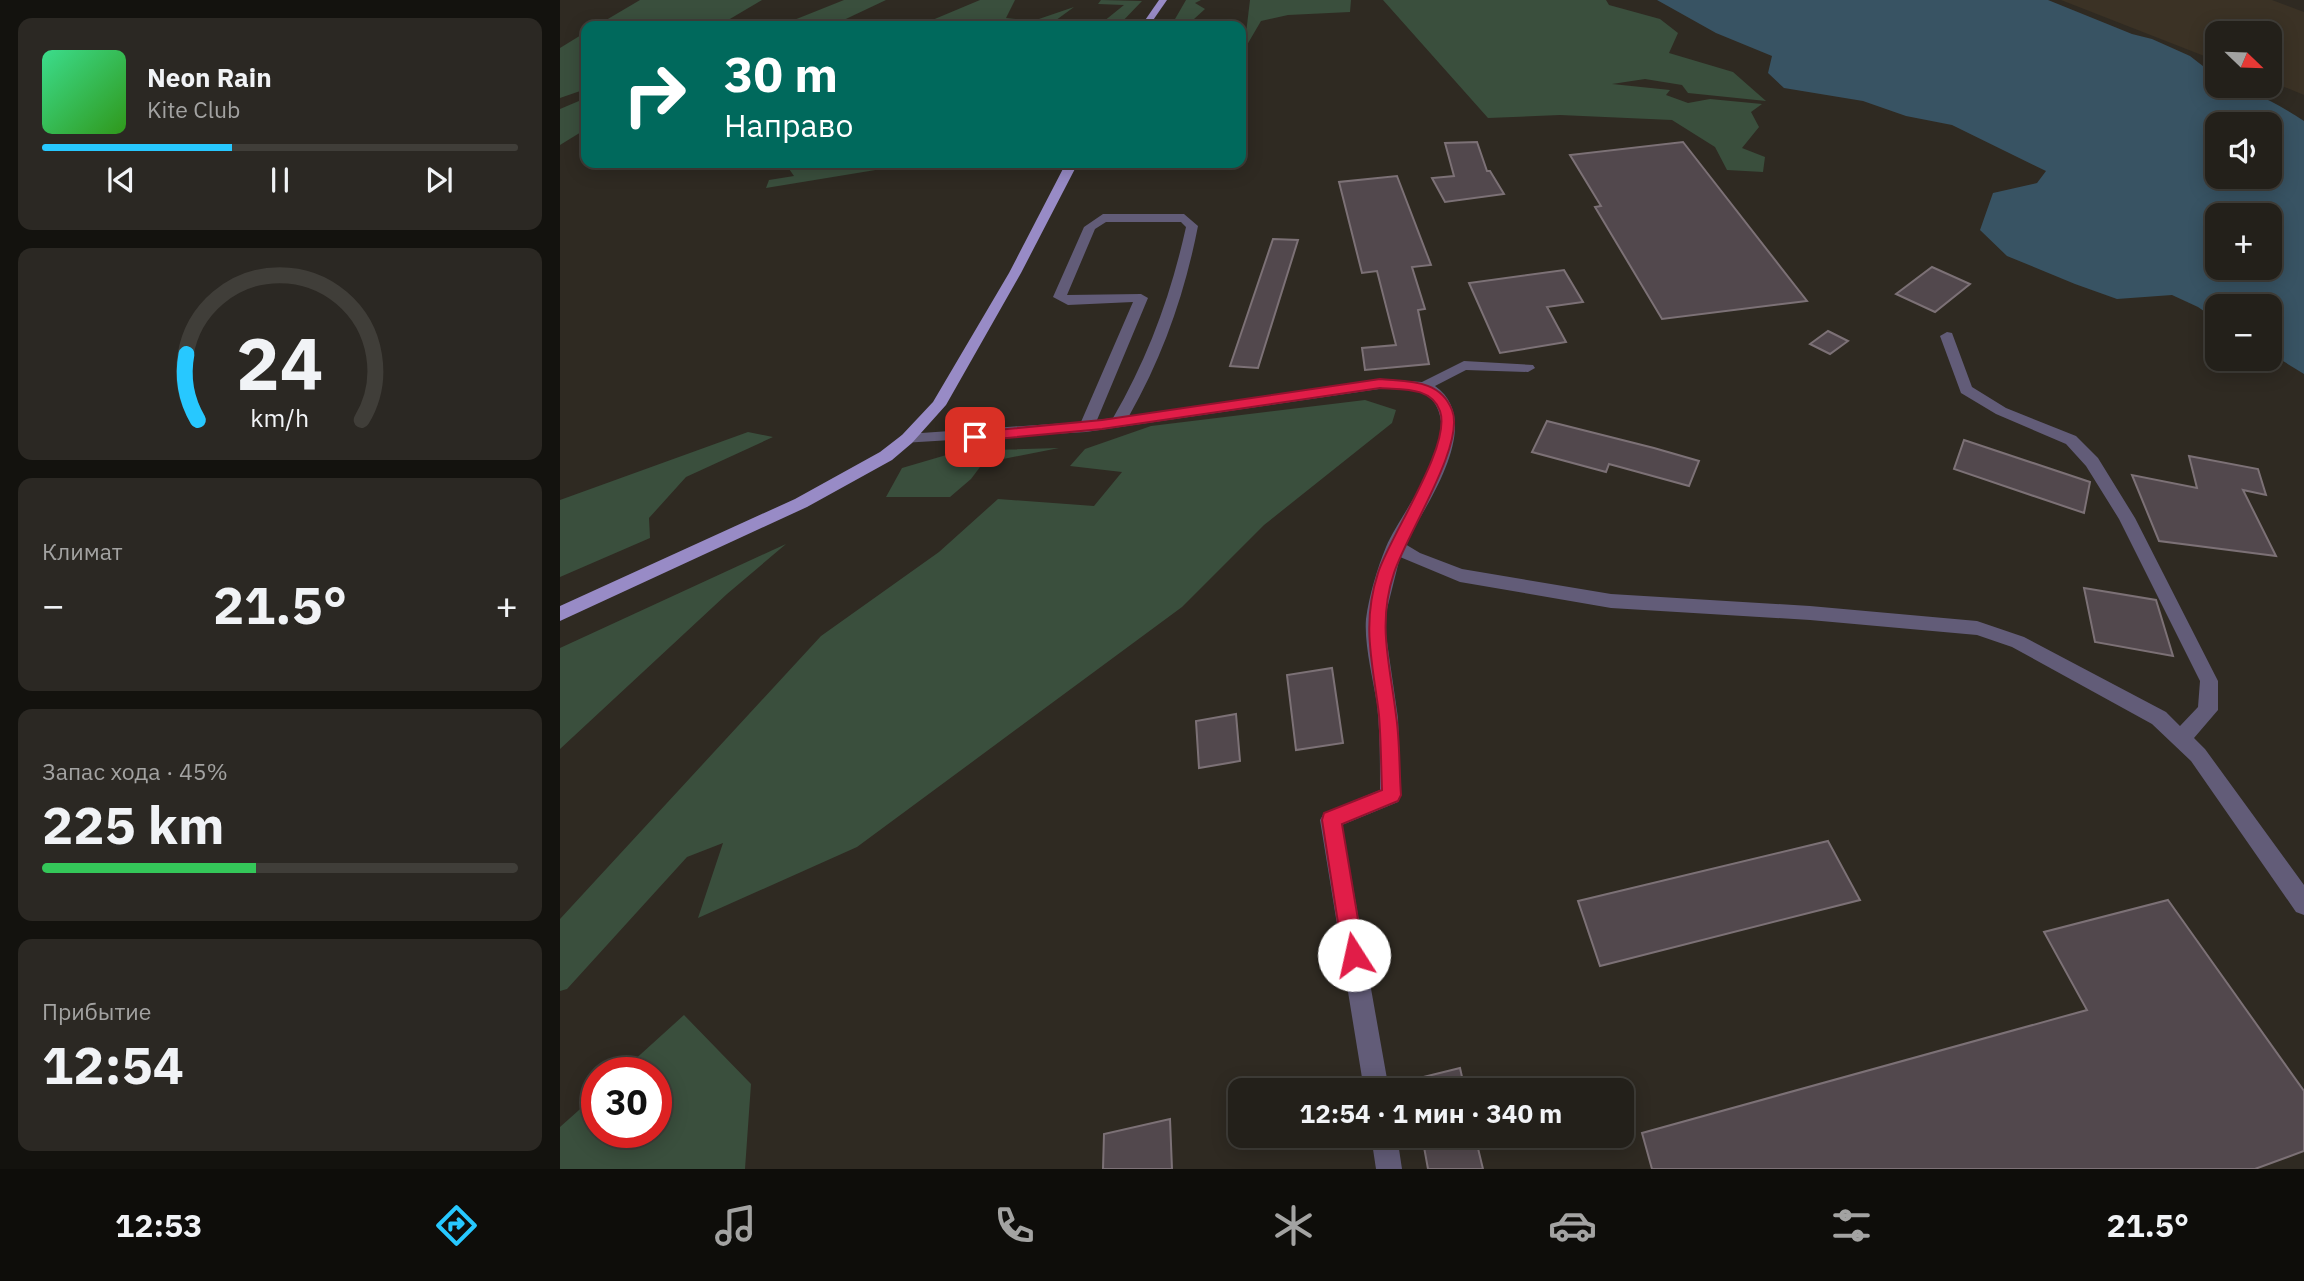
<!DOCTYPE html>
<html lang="ru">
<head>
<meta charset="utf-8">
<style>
  :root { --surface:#23201a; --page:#2b2823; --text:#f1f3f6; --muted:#a3a3a2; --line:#403e39; --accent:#27c8ff }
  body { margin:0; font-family:"IBM Plex Sans",sans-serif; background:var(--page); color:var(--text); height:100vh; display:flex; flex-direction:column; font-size:26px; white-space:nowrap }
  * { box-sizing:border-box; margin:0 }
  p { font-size:23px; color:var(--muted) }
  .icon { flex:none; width:38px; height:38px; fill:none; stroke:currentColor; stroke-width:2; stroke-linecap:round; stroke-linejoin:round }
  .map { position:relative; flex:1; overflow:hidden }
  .sheet { display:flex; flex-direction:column; gap:18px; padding:18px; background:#13120e; width:560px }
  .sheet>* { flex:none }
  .top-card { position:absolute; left:21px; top:21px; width:665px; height:147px; border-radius:14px; box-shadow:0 4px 18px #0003,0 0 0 2px var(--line); background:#00695c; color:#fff; overflow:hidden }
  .needle { width:46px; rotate:113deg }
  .buttons { position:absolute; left:1645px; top:21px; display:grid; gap:14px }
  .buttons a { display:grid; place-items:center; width:77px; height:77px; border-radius:14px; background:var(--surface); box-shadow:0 4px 18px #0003,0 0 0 2px var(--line); font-size:35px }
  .speed { position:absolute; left:21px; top:1057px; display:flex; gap:14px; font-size:35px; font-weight:700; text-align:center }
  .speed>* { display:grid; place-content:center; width:91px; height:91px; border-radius:50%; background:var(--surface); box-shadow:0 4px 18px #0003,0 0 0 2px var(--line); line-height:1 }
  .speed .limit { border:10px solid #d22; background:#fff; color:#111 }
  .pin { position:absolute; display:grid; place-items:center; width:60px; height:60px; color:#fff; margin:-30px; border-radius:14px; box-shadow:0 4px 10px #0006 }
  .me { position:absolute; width:77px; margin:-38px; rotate:350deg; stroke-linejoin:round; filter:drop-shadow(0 0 5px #0008) }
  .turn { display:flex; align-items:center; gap:24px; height:147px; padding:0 28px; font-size:32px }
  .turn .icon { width:91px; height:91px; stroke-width:2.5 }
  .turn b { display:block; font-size:49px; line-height:60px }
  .big { font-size:52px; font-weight:800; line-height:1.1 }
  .sheet .tile { flex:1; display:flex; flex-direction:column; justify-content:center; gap:10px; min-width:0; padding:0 24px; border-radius:14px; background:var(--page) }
  .sheet .dial { align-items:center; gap:0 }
  .dial svg { height:182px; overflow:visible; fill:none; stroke:var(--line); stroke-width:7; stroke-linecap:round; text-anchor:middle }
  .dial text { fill:var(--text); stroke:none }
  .song { display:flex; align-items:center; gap:21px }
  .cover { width:84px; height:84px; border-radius:10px; background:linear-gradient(135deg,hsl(150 70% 55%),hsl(110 70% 35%)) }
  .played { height:7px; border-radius:4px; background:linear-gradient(90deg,var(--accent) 40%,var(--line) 40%) }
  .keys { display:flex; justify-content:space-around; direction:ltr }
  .heat { display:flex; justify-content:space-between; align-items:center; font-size:38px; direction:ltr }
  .charge { height:10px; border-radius:5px; background:linear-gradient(90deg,#34c759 45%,var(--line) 0) }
  .trip { position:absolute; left:668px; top:1078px; width:406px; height:70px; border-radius:14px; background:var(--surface); box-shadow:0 4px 18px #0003,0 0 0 2px var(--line); font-weight:800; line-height:70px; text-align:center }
  .dock { display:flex; height:112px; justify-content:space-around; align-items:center; background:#0e0d0a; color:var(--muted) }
  .dock .icon { width:49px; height:49px }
  .dock .selected { color:var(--accent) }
  .dock b { font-size:32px; color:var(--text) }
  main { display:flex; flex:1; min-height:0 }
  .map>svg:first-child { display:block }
  .built { fill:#3b3225 }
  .green { fill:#3a4f3d }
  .water { fill:#385363; fill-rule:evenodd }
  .building { fill:#52484d; stroke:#7c7176; stroke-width:2 }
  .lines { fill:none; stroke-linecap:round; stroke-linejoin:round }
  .minor { fill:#625c78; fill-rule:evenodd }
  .major { fill:#988bc6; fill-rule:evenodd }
  .route { fill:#e11d48; stroke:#92132f; stroke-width:2 }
</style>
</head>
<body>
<main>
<section class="sheet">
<div class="tile">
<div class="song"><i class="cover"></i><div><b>Neon Rain</b><p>Kite Club</p></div></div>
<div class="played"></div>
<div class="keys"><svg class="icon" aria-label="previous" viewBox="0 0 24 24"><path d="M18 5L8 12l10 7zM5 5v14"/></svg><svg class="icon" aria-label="pause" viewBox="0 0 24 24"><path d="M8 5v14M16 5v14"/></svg><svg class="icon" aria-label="next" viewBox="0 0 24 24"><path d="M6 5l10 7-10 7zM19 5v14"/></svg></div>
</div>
<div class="tile dial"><svg viewBox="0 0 100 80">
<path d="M14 69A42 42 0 1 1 86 69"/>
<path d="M14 69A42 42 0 0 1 9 40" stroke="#27c8ff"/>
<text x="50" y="56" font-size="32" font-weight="700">24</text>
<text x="50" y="72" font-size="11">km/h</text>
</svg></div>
<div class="tile"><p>Климат</p>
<div class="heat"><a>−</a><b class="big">21.5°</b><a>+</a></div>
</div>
<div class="tile"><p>Запас хода · 45%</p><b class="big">225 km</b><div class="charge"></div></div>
<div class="tile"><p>Прибытие</p><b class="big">12:54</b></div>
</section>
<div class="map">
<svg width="1744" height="1169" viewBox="0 0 1744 1169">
  <rect width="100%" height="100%" fill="#2f2a22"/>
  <!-- built -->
  <polygon class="built" points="1501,0 1712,0 1744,12 1744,95 1710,81 1710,33 1657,33 1657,61"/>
  <!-- green -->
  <g class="green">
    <polygon points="80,0 202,0 158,26 36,26"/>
    <polygon points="284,0 326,0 271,26 219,26"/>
    <polygon points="420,0 455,0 446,18 473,21 514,7 488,26 358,26"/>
    <polygon points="541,0 582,1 558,26 538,26 564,5 538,4"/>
    <polygon points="626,0 641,0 635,3 645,9 634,19 611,26"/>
    <polygon points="690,0 791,0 790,12 728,15 701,21 684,50"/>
    <polygon points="823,0 1046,0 1049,5 1100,19 1118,33 1109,53 1173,72 1206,101 1128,93 1122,85 1085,79 1052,84 1110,90 1106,95 1128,103 1150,99 1202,104 1191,112 1199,127 1182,148 1205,157 1203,172 1167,170 1155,147 1112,120 1000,115 928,118"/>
    <polygon points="26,32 26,89 0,98 0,48"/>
    <polygon points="26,98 26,129 0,145 0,109"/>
    <polygon points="233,163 358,163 206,188 209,180 234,176 227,166"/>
    <polygon points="805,400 836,410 832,423 704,525 622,607 297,847 138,918 163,843 127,857 7,989 0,991 0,919 261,636 379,552 438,499 534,506 562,472 510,466 525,449 591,426"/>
    <polygon points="188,432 213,437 126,477 89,518 90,538 0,577 0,500"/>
    <polygon points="499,448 423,463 411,479 390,497 326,497 342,468 400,451"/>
    <polygon points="226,544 167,594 0,749 0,648"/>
    <polygon points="124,1015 191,1084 185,1169 0,1169 0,1127 37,1094 37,1132 96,1132 96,1073 60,1073"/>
  </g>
  <!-- water -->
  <path class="water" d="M1097,0H1488L1572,34L1592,39L1630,56L1657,77V86C1689,86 1717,104 1744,121V374L1710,353V306H1657V320L1638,307L1612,295L1557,299L1515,284L1447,256L1420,230L1433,193L1477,183L1486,171L1392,125L1346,116L1303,101L1224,88L1208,73L1212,56L1156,33ZM1657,124H1710V177H1657ZM1657,215H1710V268H1657Z"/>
  <!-- building -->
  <g class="building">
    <polygon points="917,142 927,171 930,171 944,194 885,202 872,178 894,176 885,143"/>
    <polygon points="1123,142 1247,301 1102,319 1035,207 1041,206 1010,155"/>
    <polygon points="837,176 871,265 852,267 865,309 858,310 869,364 805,370 802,348 836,345 817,271 802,273 779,182"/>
    <polygon points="713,239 738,240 698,368 670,366"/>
    <polygon points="1372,267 1410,284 1375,312 1336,294"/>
    <polygon points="1004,270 1023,302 987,307 1006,342 940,353 909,283"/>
    <polygon points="1268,331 1288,341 1270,354 1250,344"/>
    <polygon points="987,421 1094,448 1139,461 1129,486 1049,464 1046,472 972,452"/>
    <polygon points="1404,440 1530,482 1524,513 1394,469"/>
    <polygon points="1629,456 1698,469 1706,495 1683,490 1716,556 1599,541 1572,475 1637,488"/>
    <polygon points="1524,588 1596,600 1613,656 1535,642"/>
    <polygon points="772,668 783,743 736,750 727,675"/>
    <polygon points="676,714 680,761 639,768 636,721"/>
    <polygon points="1268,841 1300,900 1040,966 1018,901"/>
    <polygon points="1608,900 1744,1091 1744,1151 1695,1169 1092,1169 1082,1133 1527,1010 1484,932"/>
    <polygon points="900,1068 905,1090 840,1090 839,1083"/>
    <polygon points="610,1119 612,1169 543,1169 544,1134"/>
    <polygon points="862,1136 915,1136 923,1169 868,1169"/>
  </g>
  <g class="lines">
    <!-- minor -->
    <g class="minor">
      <path d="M543,214H624L638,226C625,293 603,356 569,416L819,379L862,382L904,361L973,365L975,368L968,372L906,370L875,386C926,422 866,505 845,544L860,553L902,569L1051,594L1250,606L1417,621L1464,637L1606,712L1620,726L1638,707L1640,681L1559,519L1526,466L1506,444L1436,414L1401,393L1380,336L1387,332L1392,333L1412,387L1446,408L1516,436L1538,458L1575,518L1658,681V710L1634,738L1645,749L1744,885V915L1736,912L1631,761L1592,724L1452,647L1417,635L1250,620L1051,608L900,582L840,557L824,621L838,718L841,795L838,802L782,825L829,1090H804L760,820L764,813L820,790C820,761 820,732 817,704C813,679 804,644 806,619C809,596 817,569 826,547C841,512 886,461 881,421C876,386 847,388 819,389L526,432L342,443L339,439L342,435L347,434L521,422L573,302L508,305L493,297L524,227ZM546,222H621L626,227C611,295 588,358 553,418L537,420L588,298L581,294L507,295L535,229Z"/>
      <polygon points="811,1136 837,1136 842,1169 816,1169"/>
    </g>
    <!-- major -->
    <g class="major">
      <polygon points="599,0 607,0 589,26 581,26"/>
      <polygon points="506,163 518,163 461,273 386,405 352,443 332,460 247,507 0,621 0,606 235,499 320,452 342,435 373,402 449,273"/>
    </g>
  </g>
  <!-- route -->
  <path class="route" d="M820,379C848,382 880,379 892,410C906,444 846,535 834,573C817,624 830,664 836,715C840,741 839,768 841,795L838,801L782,824L804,955L801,962L794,965L786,962L783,955L762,820L764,813L822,790C821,765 821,740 819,715C813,664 801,625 818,573C830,535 892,446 880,411C871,386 841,390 820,388L542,429L415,441L408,437L415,432L542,420Z"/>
</svg>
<div class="buttons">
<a><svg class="needle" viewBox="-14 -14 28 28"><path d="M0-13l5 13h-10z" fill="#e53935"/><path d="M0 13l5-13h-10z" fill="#a3a3a2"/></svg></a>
<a><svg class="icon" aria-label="sound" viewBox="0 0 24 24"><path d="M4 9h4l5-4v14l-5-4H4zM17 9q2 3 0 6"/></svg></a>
<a>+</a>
<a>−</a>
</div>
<div class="speed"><div class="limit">30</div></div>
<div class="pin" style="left:415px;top:437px;background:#d93025"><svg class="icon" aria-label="arrive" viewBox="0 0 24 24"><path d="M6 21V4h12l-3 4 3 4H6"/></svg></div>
<svg class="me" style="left:794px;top:955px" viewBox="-20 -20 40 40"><circle r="19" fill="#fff"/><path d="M0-13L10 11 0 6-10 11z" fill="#e11d48"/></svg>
<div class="trip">12:54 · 1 мин · 340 m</div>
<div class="top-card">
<div class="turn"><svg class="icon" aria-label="right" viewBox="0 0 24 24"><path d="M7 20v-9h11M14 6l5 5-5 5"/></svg><div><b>30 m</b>Направо</div></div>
</div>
</div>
</main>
<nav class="dock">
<b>12:53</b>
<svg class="icon selected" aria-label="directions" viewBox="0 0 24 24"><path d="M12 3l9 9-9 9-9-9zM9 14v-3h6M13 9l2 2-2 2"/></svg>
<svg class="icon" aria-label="music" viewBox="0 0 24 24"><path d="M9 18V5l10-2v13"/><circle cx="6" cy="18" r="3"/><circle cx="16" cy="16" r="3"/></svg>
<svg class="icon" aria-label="phone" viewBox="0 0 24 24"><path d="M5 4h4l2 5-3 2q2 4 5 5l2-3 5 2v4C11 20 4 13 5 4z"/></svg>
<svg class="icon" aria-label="climate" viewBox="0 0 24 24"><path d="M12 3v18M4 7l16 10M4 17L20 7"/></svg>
<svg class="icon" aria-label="car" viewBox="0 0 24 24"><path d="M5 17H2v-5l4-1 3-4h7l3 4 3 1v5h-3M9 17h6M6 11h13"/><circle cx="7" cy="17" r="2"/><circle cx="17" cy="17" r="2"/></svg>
<svg class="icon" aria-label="filters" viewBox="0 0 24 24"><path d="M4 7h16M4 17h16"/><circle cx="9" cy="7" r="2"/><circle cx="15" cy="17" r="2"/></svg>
<b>21.5°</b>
</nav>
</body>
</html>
